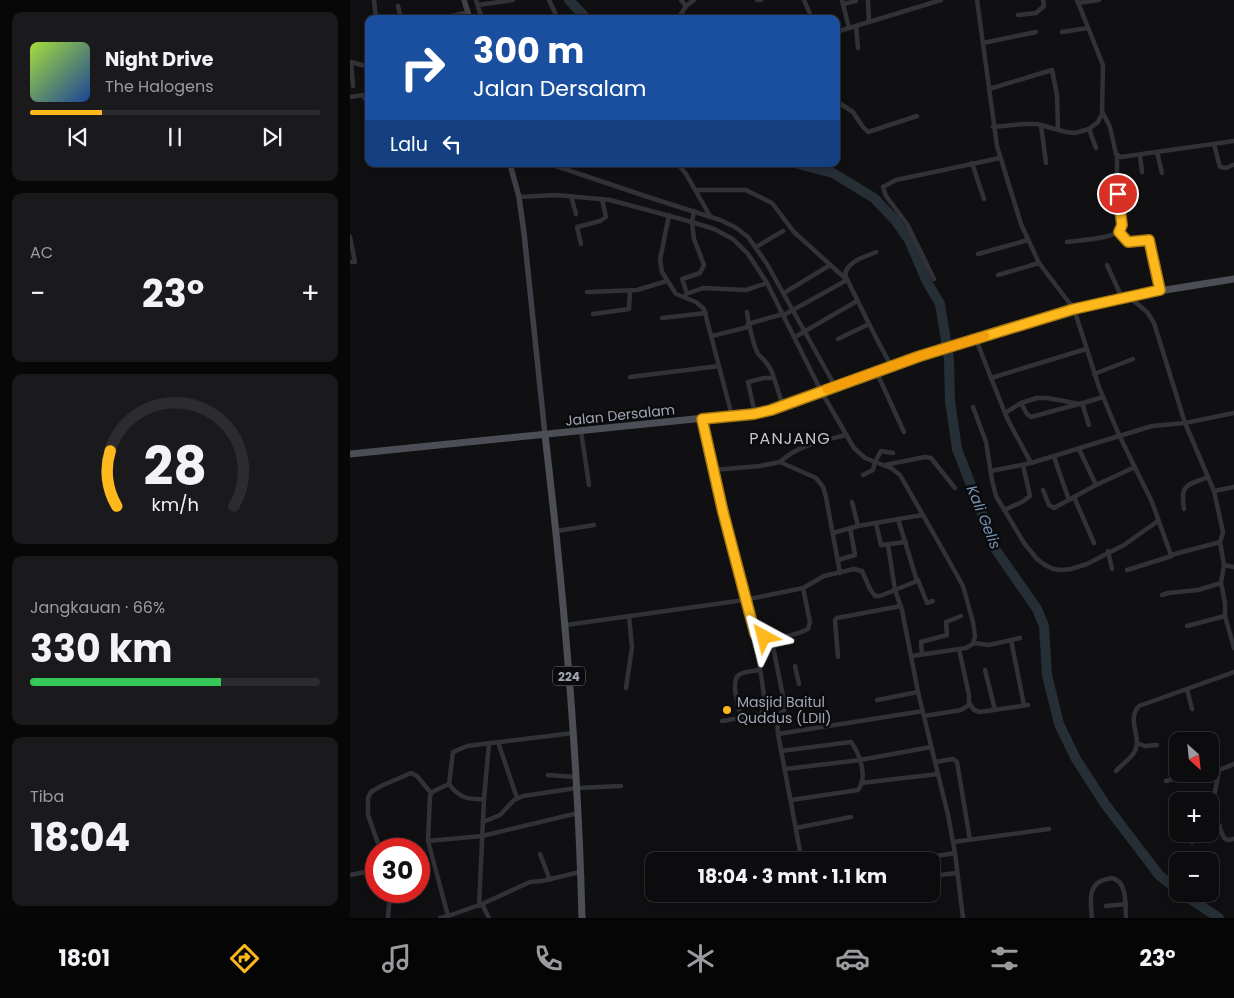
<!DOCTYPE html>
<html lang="id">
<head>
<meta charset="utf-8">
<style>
  :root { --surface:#0c0c0e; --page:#1a1a1c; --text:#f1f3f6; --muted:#9a9b9e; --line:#2c2c2e; --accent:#ffb81b }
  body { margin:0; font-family:Poppins,sans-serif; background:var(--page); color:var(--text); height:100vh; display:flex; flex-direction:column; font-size:19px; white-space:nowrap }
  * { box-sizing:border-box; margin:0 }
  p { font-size:16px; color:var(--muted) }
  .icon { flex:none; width:28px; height:28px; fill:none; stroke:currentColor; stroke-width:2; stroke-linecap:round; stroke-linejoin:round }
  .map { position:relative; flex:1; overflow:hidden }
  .sheet { display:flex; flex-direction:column; gap:12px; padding:12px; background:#070708; width:350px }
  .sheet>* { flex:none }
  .top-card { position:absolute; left:15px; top:15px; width:475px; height:152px; border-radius:10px; box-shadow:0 2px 8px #0003,0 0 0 1px var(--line); background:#1a4fa0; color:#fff; overflow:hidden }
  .needle { width:32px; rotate:153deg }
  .controls { position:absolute; left:819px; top:732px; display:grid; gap:10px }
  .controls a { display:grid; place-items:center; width:50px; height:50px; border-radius:10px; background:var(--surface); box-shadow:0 2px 8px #0003,0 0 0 1px var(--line); font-size:25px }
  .speed { position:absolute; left:15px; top:838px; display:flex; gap:10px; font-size:25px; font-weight:700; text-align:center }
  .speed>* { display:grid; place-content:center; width:65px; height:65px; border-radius:50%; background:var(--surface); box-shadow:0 2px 8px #0003,0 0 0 1px var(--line); line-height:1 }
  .speed .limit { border:8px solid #d22; background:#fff; color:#111 }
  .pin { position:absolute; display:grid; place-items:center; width:42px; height:42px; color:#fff; margin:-21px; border:2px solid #fff; border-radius:50%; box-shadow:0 1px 5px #0007 }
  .me { position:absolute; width:55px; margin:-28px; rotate:322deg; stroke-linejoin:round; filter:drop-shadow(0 0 4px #0008) }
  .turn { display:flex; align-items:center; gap:18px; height:105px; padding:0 25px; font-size:22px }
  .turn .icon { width:65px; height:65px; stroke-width:2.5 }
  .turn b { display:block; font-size:35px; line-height:42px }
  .then { display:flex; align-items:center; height:48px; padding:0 25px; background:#0003; gap:10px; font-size:19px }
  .big { font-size:38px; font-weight:700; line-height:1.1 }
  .sheet .widget { flex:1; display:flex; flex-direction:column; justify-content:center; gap:8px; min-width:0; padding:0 18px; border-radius:10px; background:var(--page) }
  .sheet .dial { align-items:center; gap:0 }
  .dial svg { height:130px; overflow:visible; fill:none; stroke:var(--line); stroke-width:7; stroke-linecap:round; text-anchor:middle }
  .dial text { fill:var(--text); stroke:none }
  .song { display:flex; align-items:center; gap:15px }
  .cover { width:60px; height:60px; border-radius:8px; background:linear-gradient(135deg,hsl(80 70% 55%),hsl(220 70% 35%)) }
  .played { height:5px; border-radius:2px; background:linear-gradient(90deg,var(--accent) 25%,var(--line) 25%) }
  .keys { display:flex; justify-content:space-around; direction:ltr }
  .heat { display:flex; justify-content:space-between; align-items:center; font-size:28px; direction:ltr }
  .charge { height:8px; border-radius:4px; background:linear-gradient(90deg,#34c759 66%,var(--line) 0) }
  .trip { position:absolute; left:295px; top:852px; width:295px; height:50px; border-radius:10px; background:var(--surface); box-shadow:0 2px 8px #0003,0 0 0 1px var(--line); font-weight:700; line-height:50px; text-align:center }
  .tab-bar { display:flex; height:80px; justify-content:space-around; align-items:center; background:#050506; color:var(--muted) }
  .tab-bar .icon { width:35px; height:35px }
  .tab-bar .active { color:var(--accent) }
  .tab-bar b { font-size:22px; color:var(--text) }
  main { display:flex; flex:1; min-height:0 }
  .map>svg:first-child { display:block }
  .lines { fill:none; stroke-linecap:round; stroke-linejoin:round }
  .river { stroke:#262e36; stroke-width:10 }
  .minor { stroke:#313237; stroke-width:4.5 }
  .secondary { stroke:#3f4047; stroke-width:5.5 }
  .primary { stroke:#4c4e56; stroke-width:7 }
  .route-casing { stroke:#a67812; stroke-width:12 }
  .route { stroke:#ffb81b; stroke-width:9 }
  .slow { stroke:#f59e0b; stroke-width:9 }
  .poi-dot { fill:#ffb81b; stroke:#0b0b0d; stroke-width:2 }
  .labels { text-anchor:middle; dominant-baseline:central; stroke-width:5; stroke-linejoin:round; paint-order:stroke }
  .shield { fill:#0b0b0d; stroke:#737882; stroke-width:1 }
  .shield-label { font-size:12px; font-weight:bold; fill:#a0a6b4 }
  .street-label { font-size:14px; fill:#a0a6b4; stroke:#0b0b0d }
  .poi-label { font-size:14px; fill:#a0a6b4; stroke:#0b0b0d; text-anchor:start }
  .water-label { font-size:15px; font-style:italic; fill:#7393b3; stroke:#0b0b0d }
  .quarter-label { font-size:16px; letter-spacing:1px; fill:#c1c5d0; stroke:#0b0b0d }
</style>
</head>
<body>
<main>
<section class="sheet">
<div class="widget">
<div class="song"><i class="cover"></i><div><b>Night Drive</b><p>The Halogens</p></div></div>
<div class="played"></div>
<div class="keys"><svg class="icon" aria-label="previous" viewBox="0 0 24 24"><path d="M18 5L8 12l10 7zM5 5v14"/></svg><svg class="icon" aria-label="pause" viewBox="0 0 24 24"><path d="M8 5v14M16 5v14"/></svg><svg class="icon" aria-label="next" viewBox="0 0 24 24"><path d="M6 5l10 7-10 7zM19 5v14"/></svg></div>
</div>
<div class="widget"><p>AC</p>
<div class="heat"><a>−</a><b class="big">23°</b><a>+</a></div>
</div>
<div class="widget dial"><svg viewBox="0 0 100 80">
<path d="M14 69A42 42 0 1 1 86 69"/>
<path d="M14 69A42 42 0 0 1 10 35" stroke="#ffb81b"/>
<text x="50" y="56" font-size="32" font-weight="700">28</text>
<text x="50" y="72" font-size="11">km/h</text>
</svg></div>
<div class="widget"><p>Jangkauan · 66%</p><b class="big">330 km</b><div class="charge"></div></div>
<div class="widget"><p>Tiba</p><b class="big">18:04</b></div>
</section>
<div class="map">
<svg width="884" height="918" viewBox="0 0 884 918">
  <rect width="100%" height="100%" fill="#101012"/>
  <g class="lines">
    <!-- river -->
    <g class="river">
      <polyline points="219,0 237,19"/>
      <polyline points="448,164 483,173 524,198 545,220 559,240 577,282 590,304 599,359 600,401 607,449 646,550 687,609 694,626 697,675 709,724 726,759 755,804 809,875 828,890"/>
      <polyline points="833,894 869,918"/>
    </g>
    <!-- minor -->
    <g class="minor">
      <polyline points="24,0 26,19"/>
      <polyline points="126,0 132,19"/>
      <polyline points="199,0 208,19"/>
      <polyline points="331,0 336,6"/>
      <polyline points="407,0 411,0"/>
      <polyline points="454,0 462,19"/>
      <polyline points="492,0 499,28"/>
      <polyline points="627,0 647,146 671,224 689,263 724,309 749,387 769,435 802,502 821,555 870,542"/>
      <polyline points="518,1 519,22"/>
      <polyline points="728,3 749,0"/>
      <polyline points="493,4 506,1"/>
      <polyline points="128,5 163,0"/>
      <polyline points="48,6 51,19"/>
      <polyline points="668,15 686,13 694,6 693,0"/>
      <polyline points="91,19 118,12"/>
      <polyline points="332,19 330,16 336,6 344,0"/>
      <polyline points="506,26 508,48"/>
      <polyline points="486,32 591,0"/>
      <polyline points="712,32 738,28"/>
      <polyline points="633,43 686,32"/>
      <polyline points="1,62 3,86"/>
      <polyline points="1,62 19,67"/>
      <polyline points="639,89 702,70 707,95 708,130"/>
      <polyline points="0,97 13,95 19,107"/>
      <polyline points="486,101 503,112 513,127 518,132 567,116"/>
      <polyline points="752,111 760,127 766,154 771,157 884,141"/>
      <polyline points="691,125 696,163"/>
      <polyline points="643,127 672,124 687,124 716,132 725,133 739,129 748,122 752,114 753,65 727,0"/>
      <polyline points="739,129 746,148"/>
      <polyline points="864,144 870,167 876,168 883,165"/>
      <polyline points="807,152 812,173"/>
      <polyline points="790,155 792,172"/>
      <polyline points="622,163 634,199"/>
      <polyline points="200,164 295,196 370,220 385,227 398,237 417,264 485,386"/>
      <polyline points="328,164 336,174 360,216"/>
      <polyline points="345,190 396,190 422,203 444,232 497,280 434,315"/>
      <polyline points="221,196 226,214"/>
      <polyline points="169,197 206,195 260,200 342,222 364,229 383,239 398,254 417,283 471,391 504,448 515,458 541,468 550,475 589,543 613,586 623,622 625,636 623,644 616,648 562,656"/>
      <polyline points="319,215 310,260 312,272 326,294 346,302 354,309 382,416"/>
      <polyline points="769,232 778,242 799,240 810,291"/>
      <polyline points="0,237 5,262 0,262"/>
      <path d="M717,242C730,240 763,239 772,229L767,181V156"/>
      <polyline points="231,244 227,227 250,221 256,217 252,199"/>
      <polyline points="406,247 433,231"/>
      <path d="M526,252C515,257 497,261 495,275L519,324L541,366"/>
      <polyline points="628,254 678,240"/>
      <polyline points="757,265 772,298"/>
      <polyline points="648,275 689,263"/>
      <polyline points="584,279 557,224 536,196 533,187 546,180 650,158"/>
      <polyline points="237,292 287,290 317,281"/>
      <polyline points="337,293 332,279 350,273 354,265 344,239 342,222 344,211"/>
      <polyline points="434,293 480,265"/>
      <polyline points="336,294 353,288 396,290 417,283"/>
      <polyline points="778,296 797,312 804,323 835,423 864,491 873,532 870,542 874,565 871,583 875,603 875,616 884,648"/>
      <path d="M397,312C398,321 404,349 409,355C417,363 421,367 424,378"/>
      <polyline points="243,314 279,309 280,291"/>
      <polyline points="312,318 356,313"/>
      <polyline points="398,324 433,314"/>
      <polyline points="362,336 398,327"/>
      <polyline points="445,337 507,301"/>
      <polyline points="488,339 519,324"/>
      <polyline points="626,339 641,378 736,349"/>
      <polyline points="526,371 554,432"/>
      <polyline points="744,374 783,359"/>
      <polyline points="280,377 369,366"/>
      <polyline points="641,378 655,413 671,403 687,398 697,398 730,404 753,397"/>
      <polyline points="671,403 677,414 681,417 729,404"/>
      <polyline points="732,403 739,425"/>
      <polyline points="623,407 636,442 642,480 646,496 674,543 687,559 695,565 703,569 711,570 721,569 737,564 774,545 808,521"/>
      <polyline points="655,413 658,420 681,463"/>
      <polyline points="405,414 398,382 414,378 424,378 433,406"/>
      <path d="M352,419L373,512L405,634C418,641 445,636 458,629L460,622L453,588"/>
      <polyline points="231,431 239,485"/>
      <polyline points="729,449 746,485"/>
      <polyline points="704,457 719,500"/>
      <path d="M430,462C448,445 472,441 496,435"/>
      <polyline points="535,465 575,457 581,458 605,488"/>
      <polyline points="363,470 410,466 430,462 466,478 473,487 476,497 490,573"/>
      <polyline points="641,471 681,463 802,426 835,423 884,413"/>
      <polyline points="513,475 523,470 525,462 531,451 543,453"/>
      <polyline points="693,490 699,505 704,508 746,485 785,467"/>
      <polyline points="864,491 884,487"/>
      <polyline points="724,497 744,543"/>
      <polyline points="502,502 508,526"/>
      <path d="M834,509C830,484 836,486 858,477"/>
      <polyline points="654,510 672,502 680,496 673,465"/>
      <polyline points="526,523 531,545 556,542"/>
      <polyline points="207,531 244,525"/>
      <polyline points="483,533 508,526 572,515"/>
      <polyline points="538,545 545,590 567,581 548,519"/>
      <polyline points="758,551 762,569"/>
      <polyline points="488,560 505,555 500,528"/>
      <polyline points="874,565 884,567"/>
      <polyline points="777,570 822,556"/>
      <polyline points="568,580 577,603 583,601"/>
      <polyline points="812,595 818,593 848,590 871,583"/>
      <polyline points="216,625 394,600 453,588 474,576 504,569 512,571 520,589 525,596 530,596 545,590 552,610 568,692 598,815 605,853 613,918"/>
      <polyline points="837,626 875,616"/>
      <polyline points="421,637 435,706 434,710 427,717 428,734 450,851 454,861"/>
      <polyline points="661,640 674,705"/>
      <polyline points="624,643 639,645 670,638"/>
      <polyline points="572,654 571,642 597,635 596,622 611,616"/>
      <polyline points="488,657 485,620 487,618 551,606"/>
      <polyline points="445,666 449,684"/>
      <polyline points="635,670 645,710"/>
      <polyline points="276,688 282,647 279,616"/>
      <polyline points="837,689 842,709"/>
      <polyline points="527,700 568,692"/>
      <polyline points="620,704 624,710 630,712 678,705"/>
      <polyline points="574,716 611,710 619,705 619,695 609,649"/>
      <path d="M391,717C389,707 379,680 390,674C396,671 404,671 410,670"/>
      <polyline points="372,721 409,715 416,709 405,634"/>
      <polyline points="428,734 573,711"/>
      <polyline points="148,742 167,798"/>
      <polyline points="787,743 795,746 807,745"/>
      <path d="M431,751L501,742C510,754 518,777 508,790L441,800"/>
      <polyline points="585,762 603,759 607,762 620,840"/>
      <polyline points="435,769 510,760 581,747"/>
      <polyline points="860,769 866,768 869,770 862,808 874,838 878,840 884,839"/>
      <polyline points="869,770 884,764"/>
      <path d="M766,771C772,764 781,759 785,751C792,736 776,720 789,706L884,672"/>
      <polyline points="198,775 226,777"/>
      <polyline points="816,781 842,774"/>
      <polyline points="511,783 588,774"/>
      <path d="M99,784C108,797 118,800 134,799"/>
      <polyline points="133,822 150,815 164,800 173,796 227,788 271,786"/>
      <polyline points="446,828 501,817"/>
      <polyline points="860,831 870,826"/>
      <polyline points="78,841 132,836 228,813"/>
      <polyline points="603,842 699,829"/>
      <polyline points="842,842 843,839 855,834"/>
      <polyline points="30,849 18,815 18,798 21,792 31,786 61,773 67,776 81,793"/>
      <polyline points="190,854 200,880"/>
      <polyline points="555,861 605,853"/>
      <polyline points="0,875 26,870"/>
      <polyline points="581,876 607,873"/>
      <polyline points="132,904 139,918"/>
      <polyline points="129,906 134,799 139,743"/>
      <polyline points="756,906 776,904"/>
      <polyline points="98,916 132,904 180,882 192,881 230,872"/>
      <polyline points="38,918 40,891"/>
      <polyline points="90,918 98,916 78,841 80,796 82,792 99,784 103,752 117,746 223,733"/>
      <path d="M742,918C740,898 737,881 762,878C778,882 775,905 776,918"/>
    </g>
    <!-- secondary -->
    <g class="secondary">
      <polyline points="114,0 120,19"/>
      <polyline points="160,164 169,197 174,233 195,435"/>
    </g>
    <!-- primary -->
    <g class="primary">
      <path d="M195,435C214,595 228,756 232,918"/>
      <polyline points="0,454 413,412 570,356 724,309 778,296 884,279"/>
    </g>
  </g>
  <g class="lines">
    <!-- route casing -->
    <g class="route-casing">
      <polyline id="route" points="414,637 405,634 373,512 352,419 404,414 421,410 570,356 724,309 810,290 799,240 778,242 769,232 772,225 768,194"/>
    </g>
    <!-- route -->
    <use href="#route" class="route"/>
    <!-- slow -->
    <polyline class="slow" points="477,389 570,356 635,336"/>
  </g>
  <!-- markers -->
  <circle class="poi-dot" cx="377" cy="710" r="5"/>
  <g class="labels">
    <!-- shield labels -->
    <rect class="shield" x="203" y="666.5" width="32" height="19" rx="4"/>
    <g class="shield-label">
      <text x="219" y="676">224</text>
    </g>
    <!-- street labels -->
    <g class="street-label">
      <text transform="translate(270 415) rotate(-6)">Jalan Dersalam</text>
    </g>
    <!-- poi labels -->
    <g class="poi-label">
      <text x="387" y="702">Masjid Baitul<tspan x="387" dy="16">Quddus (LDII)</tspan></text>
    </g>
    <!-- water labels -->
    <g class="water-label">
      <text transform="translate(634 517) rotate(68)">Kali Gelis</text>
    </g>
    <!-- quarter labels -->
    <g class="quarter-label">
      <text x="440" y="438">PANJANG</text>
    </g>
  </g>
</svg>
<div class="controls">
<a><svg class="needle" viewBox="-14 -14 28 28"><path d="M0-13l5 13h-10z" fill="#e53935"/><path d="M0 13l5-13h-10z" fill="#9a9b9e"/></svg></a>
<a>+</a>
<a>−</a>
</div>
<div class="speed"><div class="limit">30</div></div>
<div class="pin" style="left:768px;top:194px;background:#d93025"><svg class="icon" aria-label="arrive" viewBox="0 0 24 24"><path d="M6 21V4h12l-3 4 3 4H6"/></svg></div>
<svg class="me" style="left:414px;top:637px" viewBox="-20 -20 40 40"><path d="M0-17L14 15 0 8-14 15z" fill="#ffb81b" stroke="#fff" stroke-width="4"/></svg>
<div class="trip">18:04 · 3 mnt · 1.1 km</div>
<div class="top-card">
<div class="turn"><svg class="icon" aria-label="right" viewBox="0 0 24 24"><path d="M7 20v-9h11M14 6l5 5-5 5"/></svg><div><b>300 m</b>Jalan Dersalam</div></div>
<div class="then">Lalu<svg class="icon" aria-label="left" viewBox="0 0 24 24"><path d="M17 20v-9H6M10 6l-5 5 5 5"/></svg></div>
</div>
</div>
</main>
<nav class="tab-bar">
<b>18:01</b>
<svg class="icon active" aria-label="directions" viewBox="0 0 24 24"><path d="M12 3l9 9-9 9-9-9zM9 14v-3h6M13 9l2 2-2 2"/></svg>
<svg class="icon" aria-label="music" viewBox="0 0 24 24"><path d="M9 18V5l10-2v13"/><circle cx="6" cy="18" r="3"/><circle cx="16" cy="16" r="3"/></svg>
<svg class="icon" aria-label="phone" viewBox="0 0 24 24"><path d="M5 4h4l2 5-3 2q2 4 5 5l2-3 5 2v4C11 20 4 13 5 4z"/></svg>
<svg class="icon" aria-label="climate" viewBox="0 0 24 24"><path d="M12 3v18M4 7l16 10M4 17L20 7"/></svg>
<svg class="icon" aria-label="car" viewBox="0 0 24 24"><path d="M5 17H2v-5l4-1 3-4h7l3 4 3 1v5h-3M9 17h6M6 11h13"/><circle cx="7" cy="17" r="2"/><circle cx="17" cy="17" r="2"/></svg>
<svg class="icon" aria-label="filters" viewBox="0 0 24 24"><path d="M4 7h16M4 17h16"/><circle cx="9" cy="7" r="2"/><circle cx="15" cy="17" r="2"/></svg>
<b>23°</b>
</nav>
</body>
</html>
